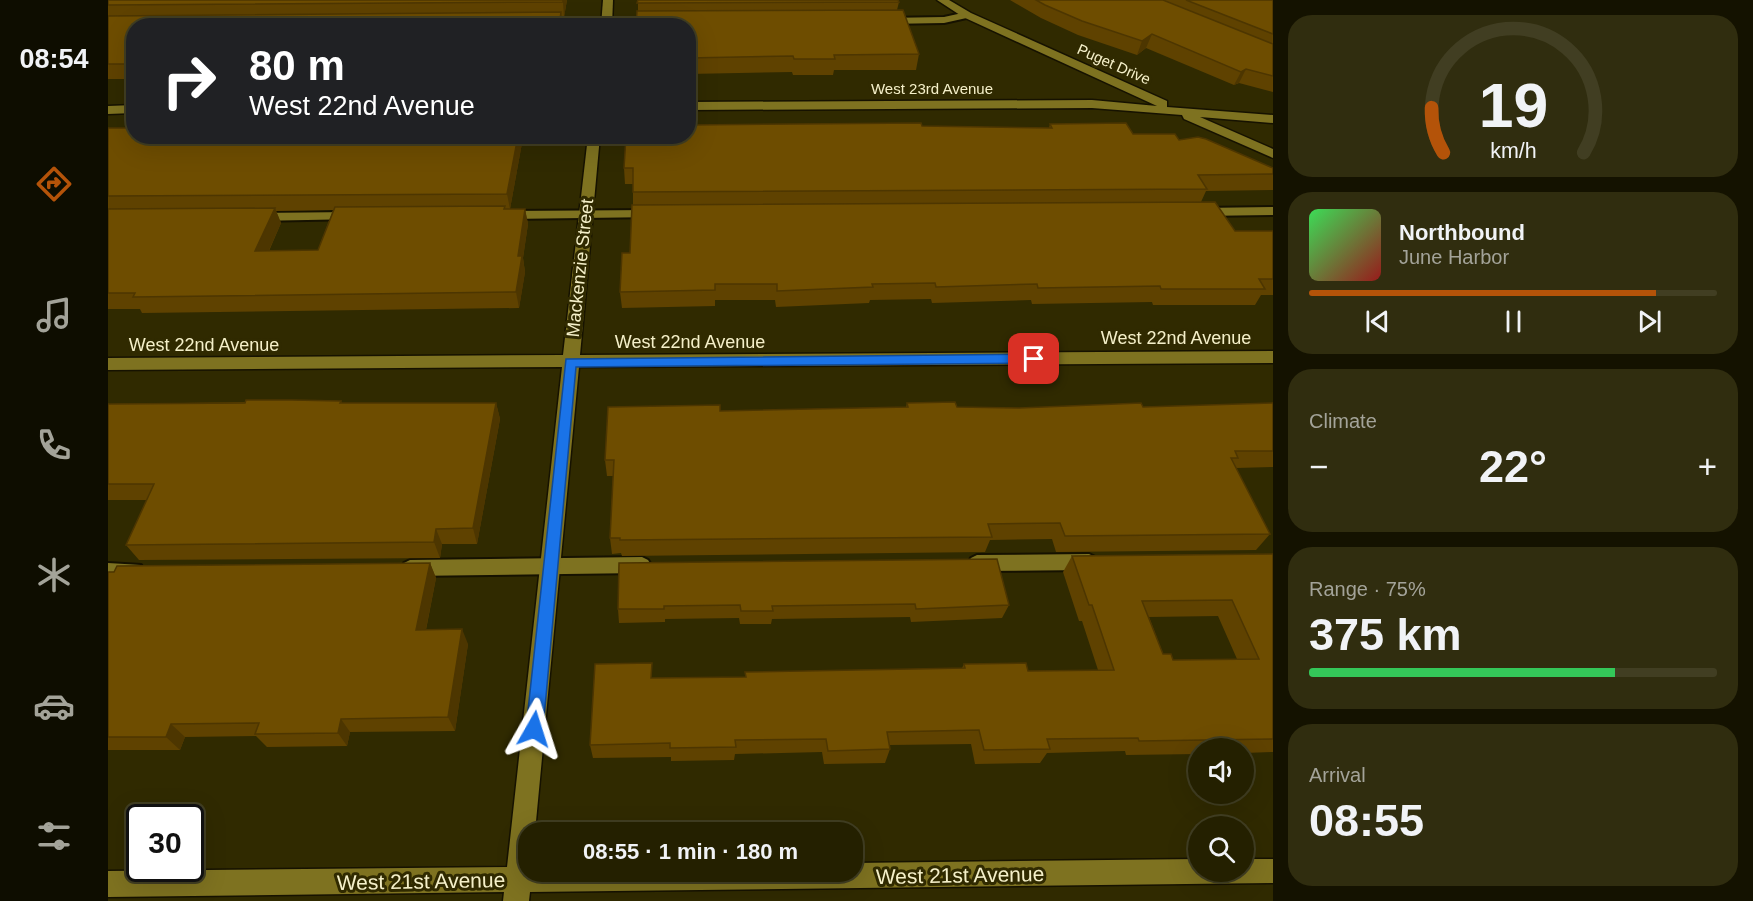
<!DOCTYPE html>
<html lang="en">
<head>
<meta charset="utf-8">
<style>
  :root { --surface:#242000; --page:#302d0f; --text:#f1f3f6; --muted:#a3a399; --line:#413e22; --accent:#b45309 }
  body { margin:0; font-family:Arial,sans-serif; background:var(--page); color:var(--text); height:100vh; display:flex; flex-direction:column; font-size:22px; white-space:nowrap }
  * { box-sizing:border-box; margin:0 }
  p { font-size:20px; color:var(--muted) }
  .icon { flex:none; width:33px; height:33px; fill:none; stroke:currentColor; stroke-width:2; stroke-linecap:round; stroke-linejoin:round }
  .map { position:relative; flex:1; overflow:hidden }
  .details { display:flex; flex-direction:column; gap:15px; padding:15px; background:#141200; width:480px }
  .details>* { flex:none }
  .hud { position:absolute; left:18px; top:18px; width:570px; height:126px; border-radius:24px; box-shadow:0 6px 24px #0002,0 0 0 2px var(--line); background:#202124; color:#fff; overflow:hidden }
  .fabs { position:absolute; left:1080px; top:738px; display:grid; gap:12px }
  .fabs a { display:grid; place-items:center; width:66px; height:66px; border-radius:50%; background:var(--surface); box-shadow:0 6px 24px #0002,0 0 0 2px var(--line); font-size:30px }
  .speed { position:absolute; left:18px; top:804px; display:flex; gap:12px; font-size:30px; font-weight:700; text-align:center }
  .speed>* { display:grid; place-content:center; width:78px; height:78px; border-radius:50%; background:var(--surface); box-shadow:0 6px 24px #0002,0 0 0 2px var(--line); line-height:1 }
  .speed .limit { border:3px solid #111; border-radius:9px; background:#fff; color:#111 }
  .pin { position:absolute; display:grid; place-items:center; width:51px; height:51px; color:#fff; margin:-26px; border-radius:12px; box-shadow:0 3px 9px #0006 }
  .me { position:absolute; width:66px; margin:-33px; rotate:6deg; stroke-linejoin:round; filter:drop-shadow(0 0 4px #0008) }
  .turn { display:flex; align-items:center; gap:21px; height:126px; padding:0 24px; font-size:27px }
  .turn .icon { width:78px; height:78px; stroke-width:2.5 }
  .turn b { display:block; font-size:42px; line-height:51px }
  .big { font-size:45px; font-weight:700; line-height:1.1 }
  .details .widget { flex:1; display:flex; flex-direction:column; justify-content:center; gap:9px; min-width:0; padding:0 21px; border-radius:24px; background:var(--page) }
  .details .dial { align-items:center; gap:0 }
  .dial svg { height:156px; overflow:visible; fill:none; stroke:var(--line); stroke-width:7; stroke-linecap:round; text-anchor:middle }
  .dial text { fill:var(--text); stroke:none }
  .song { display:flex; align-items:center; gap:18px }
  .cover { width:72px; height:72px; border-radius:9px; background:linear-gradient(135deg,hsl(130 70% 55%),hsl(0 70% 35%)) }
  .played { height:6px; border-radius:3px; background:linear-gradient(90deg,var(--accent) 85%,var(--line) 85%) }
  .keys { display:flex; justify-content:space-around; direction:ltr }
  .heat { display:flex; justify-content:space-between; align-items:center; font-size:33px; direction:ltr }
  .charge { height:9px; border-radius:4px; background:linear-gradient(90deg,#34c759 75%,var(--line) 0) }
  .trip { position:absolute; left:410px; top:822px; width:345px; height:60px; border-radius:24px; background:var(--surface); box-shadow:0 6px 24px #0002,0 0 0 2px var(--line); font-weight:700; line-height:60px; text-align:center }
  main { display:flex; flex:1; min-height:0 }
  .tab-bar { display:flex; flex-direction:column; width:108px; justify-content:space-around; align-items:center; background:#0e0d00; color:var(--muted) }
  .tab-bar .icon { width:42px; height:42px }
  .tab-bar .active { color:var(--accent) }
  .tab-bar b { font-size:27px; color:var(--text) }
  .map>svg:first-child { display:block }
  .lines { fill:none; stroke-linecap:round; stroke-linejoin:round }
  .lane-casing { stroke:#161200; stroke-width:4 }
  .street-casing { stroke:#161200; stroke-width:3 }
  .lane { fill:#7e7220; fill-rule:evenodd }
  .street { fill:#7e7220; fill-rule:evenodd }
  .wall { fill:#5f4200; fill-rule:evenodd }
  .shaded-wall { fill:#4d3600 }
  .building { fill:#6e4d00; stroke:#4d3600; stroke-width:1.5; fill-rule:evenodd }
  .route { fill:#1a73e8; stroke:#114b97; stroke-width:1.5 }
  .labels { text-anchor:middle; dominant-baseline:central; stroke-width:6; stroke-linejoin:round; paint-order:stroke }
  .far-street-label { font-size:15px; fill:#f5f0c9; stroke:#302a00 }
  .street-label { font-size:18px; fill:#f5f0c9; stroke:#302a00 }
  .near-street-label { font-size:21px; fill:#f5f0c9; stroke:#302a00 }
</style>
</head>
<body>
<main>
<nav class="tab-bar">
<b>08:54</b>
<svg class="icon active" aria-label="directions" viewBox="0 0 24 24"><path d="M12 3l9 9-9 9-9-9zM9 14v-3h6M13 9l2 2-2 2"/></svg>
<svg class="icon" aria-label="music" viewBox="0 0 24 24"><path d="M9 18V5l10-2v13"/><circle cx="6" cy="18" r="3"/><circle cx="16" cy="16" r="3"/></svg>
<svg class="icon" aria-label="phone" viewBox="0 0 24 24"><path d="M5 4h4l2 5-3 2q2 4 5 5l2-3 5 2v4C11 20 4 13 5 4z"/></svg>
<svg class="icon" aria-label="climate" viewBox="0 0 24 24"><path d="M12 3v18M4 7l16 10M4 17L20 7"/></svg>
<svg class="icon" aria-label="car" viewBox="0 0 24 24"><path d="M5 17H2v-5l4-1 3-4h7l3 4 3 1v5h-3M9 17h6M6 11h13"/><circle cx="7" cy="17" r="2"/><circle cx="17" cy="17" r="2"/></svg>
<svg class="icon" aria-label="filters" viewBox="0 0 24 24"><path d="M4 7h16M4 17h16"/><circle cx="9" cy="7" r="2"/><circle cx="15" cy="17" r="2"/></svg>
</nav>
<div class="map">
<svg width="1165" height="901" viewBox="0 0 1165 901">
  <rect width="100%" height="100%" fill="#302a00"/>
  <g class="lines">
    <!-- lane casing -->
    <g class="lane-casing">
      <g id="lane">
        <polygon points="859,12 864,15 863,17 836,23 778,24 773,21 778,18 836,17"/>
        <polygon points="551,20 556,23 555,25 428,24 433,21"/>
        <polygon points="1165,207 1165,215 1093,216 1087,212 1093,208"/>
        <polygon points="545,210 550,211 550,217 397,219 391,215 397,211"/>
        <polygon points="245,212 250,213 250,219 148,221 142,217 148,213"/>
        <polygon points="981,554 987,557 990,562 987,567 981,570 869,571 863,568 860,563 863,558 869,555"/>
        <polygon points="534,557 540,560 543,565 540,570 534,573 302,576 296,573 293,568 296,563 302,560"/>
        <polygon points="0,563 33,565 36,571 33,577 0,579"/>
      </g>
    </g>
    <!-- street casing -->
    <g class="street-casing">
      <g id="street">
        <polygon points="495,0 505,0 504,26 493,26"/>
        <polygon points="829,0 841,0 863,13 1059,101 1059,107 1165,115 1165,123 1092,117 1165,149 1165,158 1076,119 1074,115 984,108 580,110 580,102 984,100 1049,106 855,17"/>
        <polygon points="26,105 26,113 0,114 0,106"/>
        <polygon points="480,136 492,136 472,355 1165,351 1165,363 471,367 427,832 420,832 420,872 744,872 744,863 1090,859 1090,872 1136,872 1136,859 1165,859 1165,883 422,892 421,901 395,901 396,892 0,897 0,871 399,867 454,367 0,370 0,358 455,355"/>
      </g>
    </g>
    <!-- lane -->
    <use href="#lane" class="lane"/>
    <!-- street -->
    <use href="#street" class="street"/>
  </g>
  <!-- wall -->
  <g class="wall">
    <polygon points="0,0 459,0 456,17 454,17 455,26 26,26 26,79 0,79"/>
    <polygon points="530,0 791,2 789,10 811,54 808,70 726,70 725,75 685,75 684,72 580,74 580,26 530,11"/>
    <polygon points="902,0 1165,0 1165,92 1131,83 1126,85 1038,48 1029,55 970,35 933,18"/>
    <polygon points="942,124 1071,140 1165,168 1165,190 1098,191 1093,202 1127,231 1165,231 1165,295 1153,295 1147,305 1045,305 1044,302 924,304 923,300 824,303 823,299 762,300 761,303 668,307 667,300 607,300 607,306 514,308 512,292 522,253 525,205 525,184 517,184 516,168 814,126 941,128"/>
    <path d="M0,128L26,136H413L414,143L402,209H417L420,224L415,258L417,272L411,308L34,313L32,309H0ZM225,210L210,250L161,251L173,223L168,211Z"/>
    <polygon points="233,401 234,403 388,403 392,419 369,544 334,544 332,558 31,560 18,545 39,500 0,500 0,404"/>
    <polygon points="799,403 849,407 911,408 1035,407 1165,403 1165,467 1128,468 1162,534 1148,550 948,552 944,539 882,540 877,552 514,556 513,553 504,554 502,538 505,476 499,476 497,460 612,411 798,407"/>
    <path d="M1165,554V752L1136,753V748H1090V754L1018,755L1017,751L939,753L932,763L867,764L863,744L782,745V749L777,763L716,764L714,752L627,754L626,760L563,761V757L485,758L482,745L637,677V672L854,668L856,664L920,671L990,670L974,621H971L955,572L964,556ZM1110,616L1129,659L1065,660L1055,654L1041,617Z"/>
    <polygon points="322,563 328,578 318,630 360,644 347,731 242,732 239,746 159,747 148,736 77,737 72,750 0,750 0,572"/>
    <polygon points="511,563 901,605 894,618 803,622 802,617 664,619 663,624 632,624 631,618 557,619 557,622 511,623 510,609"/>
  </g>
  <!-- shaded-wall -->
  <g class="shaded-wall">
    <polygon points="455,0 459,0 456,17 455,2"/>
    <polygon points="453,12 455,26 451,26"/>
    <polygon points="1044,34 1038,48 1029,55 1034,41"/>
    <polygon points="1138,69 1131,83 1126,85 1133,72"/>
    <polygon points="410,136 413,136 414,143 402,209 399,194"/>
    <polygon points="167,208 173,223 154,266 147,251"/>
    <polygon points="417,209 420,224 415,258 417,272 411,308 408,292 410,256"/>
    <polygon points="388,403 392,419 369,544 365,528"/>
    <polygon points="328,529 334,544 332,558 326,542"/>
    <polygon points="322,563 328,578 315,644 308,630"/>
    <polygon points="354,629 360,644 347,731 340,717"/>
    <polygon points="233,719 242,732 239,746 230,733"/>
    <polygon points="63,724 77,737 72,750 58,737"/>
  </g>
  <!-- building -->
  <g class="building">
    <polygon points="0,0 455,0 455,2 0,5"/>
    <polygon points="530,0 790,0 791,2 529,3"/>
    <polygon points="928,0 1055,0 1165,44 1165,76 1138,69 1133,72 1044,34 1034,41 974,21 937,5"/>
    <polygon points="1078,0 1165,0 1165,34"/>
    <polygon points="795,10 811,54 726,55 727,59 686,59 685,56 580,58 580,26 528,26 529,11"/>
    <polygon points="453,12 451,26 26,26 26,64 0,64 0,16"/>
    <polygon points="813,123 814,126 944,128 942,124 1018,123 1025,134 1067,134 1071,140 1090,137 1098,139 1165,168 1165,174 1090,175 1099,189 525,192 525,168 516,168 518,136 580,136 580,125"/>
    <polygon points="0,128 26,128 26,136 410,136 399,194 0,196"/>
    <polygon points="1107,202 1127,231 1165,231 1165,279 1151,279 1157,289 1053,289 1052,286 930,288 929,284 828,287 827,283 764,284 765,287 669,291 669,284 607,284 607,290 512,292 514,253 522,253 524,205"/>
    <polygon points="397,206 396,209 417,209 410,256 414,256 408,292 25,297 27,293 0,293 0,209 167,208 147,251 210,250 227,207"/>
    <polygon points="138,400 184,400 233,401 232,403 388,403 365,528 328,529 326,542 18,545 46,484 0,484 0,404 137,403"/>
    <polygon points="847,402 849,407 911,408 1033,403 1035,407 1165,403 1165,451 1127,451 1130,458 1123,458 1162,534 957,536 952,523 880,524 884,537 512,540 512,538 502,538 506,460 497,460 500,407 612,405 612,411 800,407 799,403"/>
    <path d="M1165,554V739L1031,741L1030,738L939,739L942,749L876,750L871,730L779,732L782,749L720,751L718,739L627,740L628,747L562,748V743L482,745L487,664L544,663L543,678L638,677L637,672L857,668L856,664L918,663L920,671L1006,670L984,605H981L964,556ZM1124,600L1151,659L1065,660L1063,654H1055L1034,601Z"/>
    <polygon points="889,559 901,605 808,609 807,604 664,606 665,611 633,611 632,605 556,606 556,609 510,609 511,563"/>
    <polygon points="322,563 308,630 354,629 340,717 233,719 230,733 147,734 151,723 63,724 58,737 0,737 0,572 6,572 9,566"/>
  </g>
  <!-- route -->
  <polygon class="route" points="926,354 933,359 926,363 468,367 435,729 432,735 426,738 420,735 418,729 458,359"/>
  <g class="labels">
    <!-- far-street labels -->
    <g class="far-street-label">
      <text transform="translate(1006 64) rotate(24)">Puget Drive</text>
      <text x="824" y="88">West 23rd Avenue</text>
    </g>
    <!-- street labels -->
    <g class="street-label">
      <text transform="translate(472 268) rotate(-84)">Mackenzie Street</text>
      <text x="1068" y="338">West 22nd Avenue</text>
      <text x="582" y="342">West 22nd Avenue</text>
      <text x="96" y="345">West 22nd Avenue</text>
    </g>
    <!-- near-street labels -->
    <g class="near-street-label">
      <text transform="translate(852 875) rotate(-1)">West 21st Avenue</text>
      <text transform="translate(313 881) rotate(-1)">West 21st Avenue</text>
    </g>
  </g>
</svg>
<div class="fabs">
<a><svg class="icon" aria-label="sound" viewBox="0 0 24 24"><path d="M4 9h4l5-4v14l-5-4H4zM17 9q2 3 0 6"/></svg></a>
<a><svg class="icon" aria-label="search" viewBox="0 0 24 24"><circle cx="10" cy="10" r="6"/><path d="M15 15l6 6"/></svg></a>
</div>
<div class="speed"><div class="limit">30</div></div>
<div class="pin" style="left:926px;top:359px;background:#d93025"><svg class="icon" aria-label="arrive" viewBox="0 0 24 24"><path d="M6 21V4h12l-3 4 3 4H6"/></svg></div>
<svg class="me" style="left:426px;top:729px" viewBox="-20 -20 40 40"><path d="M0-17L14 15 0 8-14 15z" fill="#1a73e8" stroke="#fff" stroke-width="4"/></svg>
<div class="trip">08:55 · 1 min · 180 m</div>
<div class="hud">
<div class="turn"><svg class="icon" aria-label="right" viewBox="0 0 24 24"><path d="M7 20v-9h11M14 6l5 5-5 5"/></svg><div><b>80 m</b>West 22nd Avenue</div></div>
</div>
</div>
<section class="details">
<div class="widget dial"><svg viewBox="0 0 100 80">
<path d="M14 69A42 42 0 1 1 86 69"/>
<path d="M14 69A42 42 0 0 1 8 46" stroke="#b45309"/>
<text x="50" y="56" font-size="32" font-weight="700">19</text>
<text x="50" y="72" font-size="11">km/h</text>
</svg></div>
<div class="widget">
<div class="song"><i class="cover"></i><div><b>Northbound</b><p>June Harbor</p></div></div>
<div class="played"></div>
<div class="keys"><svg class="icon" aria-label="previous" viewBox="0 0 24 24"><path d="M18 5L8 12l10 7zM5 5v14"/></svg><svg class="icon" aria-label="pause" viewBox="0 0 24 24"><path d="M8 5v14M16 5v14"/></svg><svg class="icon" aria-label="next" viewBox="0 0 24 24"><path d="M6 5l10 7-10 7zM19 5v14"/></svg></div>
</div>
<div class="widget"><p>Climate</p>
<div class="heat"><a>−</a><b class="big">22°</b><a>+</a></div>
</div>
<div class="widget"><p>Range · 75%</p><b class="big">375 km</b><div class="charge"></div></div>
<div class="widget"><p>Arrival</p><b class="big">08:55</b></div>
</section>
</main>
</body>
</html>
